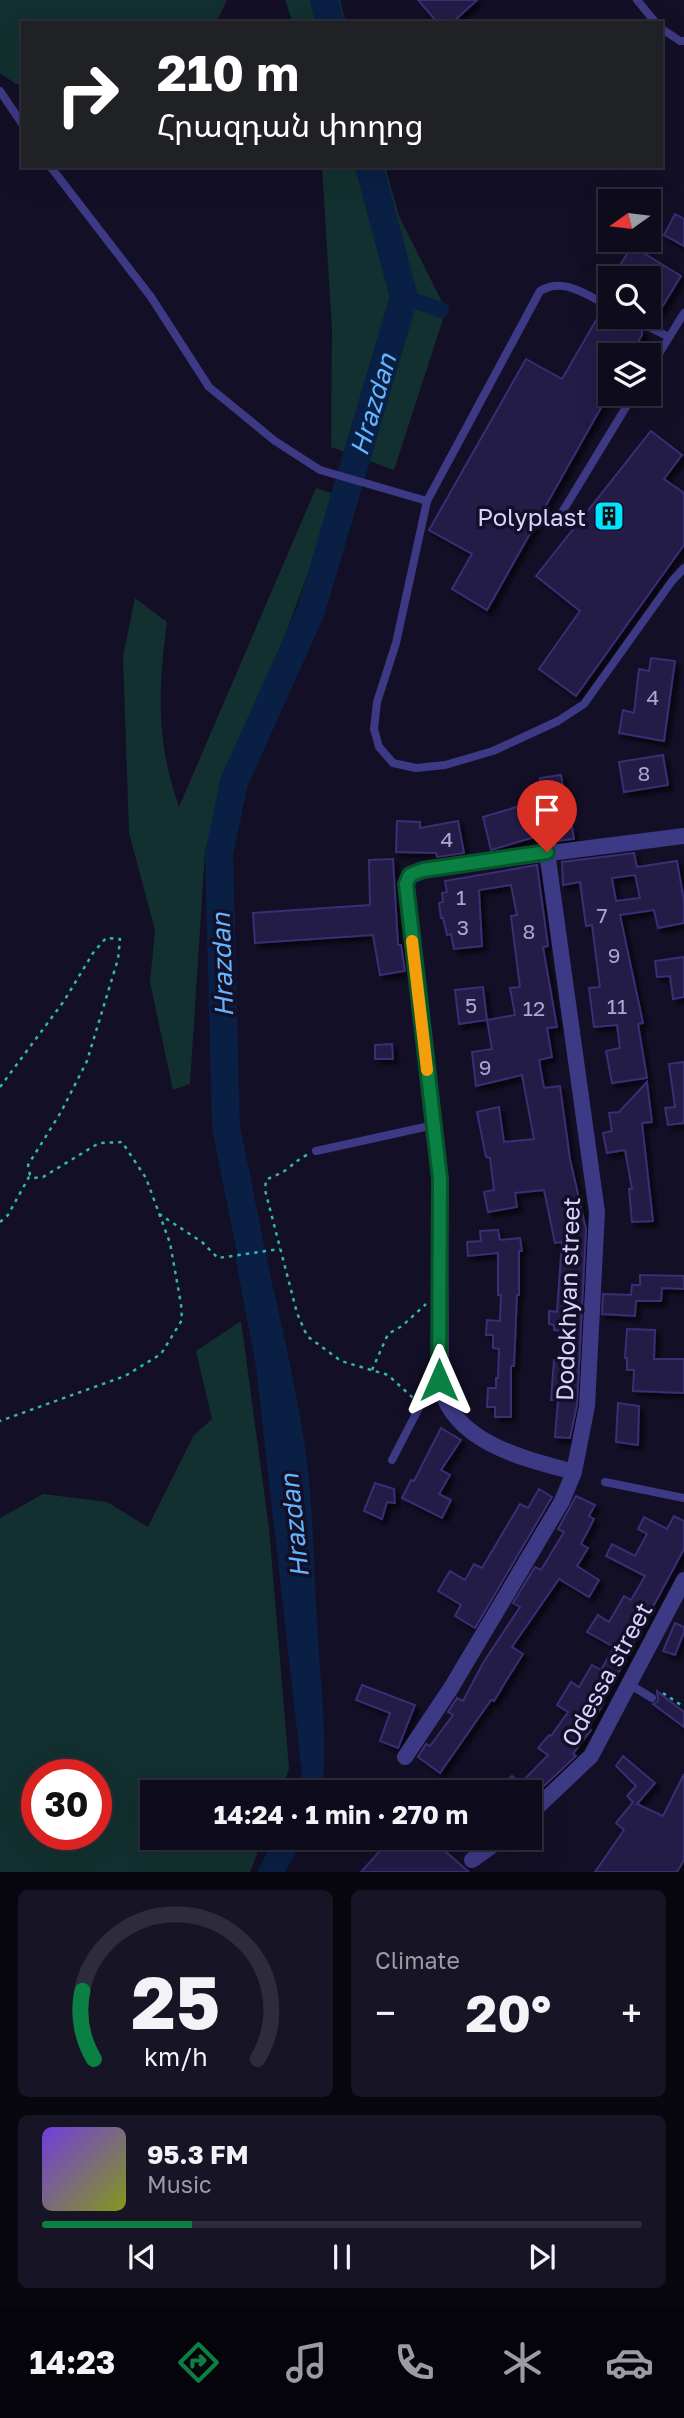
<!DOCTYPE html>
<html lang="en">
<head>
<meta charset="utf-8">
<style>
  :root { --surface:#0e0b1c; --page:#171425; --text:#f1f3f6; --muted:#9b9ba3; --line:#2e2b3b; --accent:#0b8043 }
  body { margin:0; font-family:"Golos Text","Noto Sans Armenian",sans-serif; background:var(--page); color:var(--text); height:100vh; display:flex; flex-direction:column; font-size:26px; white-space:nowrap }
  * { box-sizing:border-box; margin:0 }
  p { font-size:23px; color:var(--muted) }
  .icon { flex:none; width:38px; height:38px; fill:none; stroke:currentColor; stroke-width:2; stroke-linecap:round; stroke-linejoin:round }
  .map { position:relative; height:1872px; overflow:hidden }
  .sheet { display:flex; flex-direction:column; gap:18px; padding:18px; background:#08060f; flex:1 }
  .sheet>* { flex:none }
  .banner { position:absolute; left:21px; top:21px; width:642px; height:147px; border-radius:0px; box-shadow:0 7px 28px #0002,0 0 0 2px var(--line); background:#202124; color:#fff; overflow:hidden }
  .needle { width:46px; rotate:256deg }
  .tools { position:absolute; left:598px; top:189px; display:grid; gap:14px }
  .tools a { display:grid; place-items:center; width:63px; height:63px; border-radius:0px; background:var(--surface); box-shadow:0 7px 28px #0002,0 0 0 2px var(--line); font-size:35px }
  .speed { position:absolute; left:21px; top:1759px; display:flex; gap:14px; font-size:35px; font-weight:700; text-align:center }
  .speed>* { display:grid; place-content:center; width:91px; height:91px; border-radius:50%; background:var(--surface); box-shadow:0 7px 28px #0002,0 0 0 2px var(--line); line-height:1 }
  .speed .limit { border:10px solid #d22; background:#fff; color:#111 }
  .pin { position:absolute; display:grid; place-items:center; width:60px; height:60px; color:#fff; margin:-72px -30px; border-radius:50% 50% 50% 0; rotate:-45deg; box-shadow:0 0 7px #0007 }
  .pin .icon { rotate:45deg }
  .me { position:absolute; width:77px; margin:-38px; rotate:0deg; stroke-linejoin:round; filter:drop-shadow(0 0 5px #0008) }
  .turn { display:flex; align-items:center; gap:24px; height:147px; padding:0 21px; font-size:32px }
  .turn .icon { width:91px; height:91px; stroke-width:2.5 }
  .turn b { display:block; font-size:49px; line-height:60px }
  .big { font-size:52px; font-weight:700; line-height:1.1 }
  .sheet .tile { flex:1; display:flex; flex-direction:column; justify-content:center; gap:10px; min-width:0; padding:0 24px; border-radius:10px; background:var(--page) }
  .sheet .dial { align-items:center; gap:0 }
  .dial svg { height:182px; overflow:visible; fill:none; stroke:var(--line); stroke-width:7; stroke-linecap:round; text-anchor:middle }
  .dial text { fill:var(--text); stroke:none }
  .song { display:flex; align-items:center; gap:21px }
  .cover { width:84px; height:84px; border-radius:10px; background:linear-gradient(135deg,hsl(260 70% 55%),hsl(70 70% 35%)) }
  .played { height:7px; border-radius:4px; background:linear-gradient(90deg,var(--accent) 25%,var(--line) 25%) }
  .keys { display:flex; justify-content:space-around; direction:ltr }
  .heat { display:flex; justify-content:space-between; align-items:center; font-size:38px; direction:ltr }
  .sheet .tiles { flex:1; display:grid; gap:18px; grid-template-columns:1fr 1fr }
  .tile:last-child { grid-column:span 2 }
  .trip { position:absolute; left:140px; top:1780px; width:402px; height:70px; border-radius:0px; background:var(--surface); box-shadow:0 7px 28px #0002,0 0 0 2px var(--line); font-weight:700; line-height:70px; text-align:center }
  .menu { display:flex; height:112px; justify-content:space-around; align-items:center; background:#06040b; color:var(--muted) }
  .menu .icon { width:49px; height:49px }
  .menu .on { color:var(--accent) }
  .menu b { font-size:32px; color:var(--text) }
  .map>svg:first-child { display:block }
  .green { fill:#12302f; fill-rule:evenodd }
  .water { fill:#0a1f44 }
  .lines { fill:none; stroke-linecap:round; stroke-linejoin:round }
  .canal { stroke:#0a1f44; stroke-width:16 }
  .river { stroke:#0a1f44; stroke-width:28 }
  .building { fill:#241b47; stroke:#3b2d73; stroke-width:2; fill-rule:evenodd; filter:url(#shadow) }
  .path { stroke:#2fb8b0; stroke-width:2.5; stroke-dasharray:3.5 5; stroke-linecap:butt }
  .lane { stroke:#3d3a85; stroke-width:8 }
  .street { stroke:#3d3a85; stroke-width:16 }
  .route-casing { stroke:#07532c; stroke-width:18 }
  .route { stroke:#0b8043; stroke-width:12 }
  .slow { stroke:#f59e0b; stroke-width:12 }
  .labels { text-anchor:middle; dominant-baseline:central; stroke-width:7; stroke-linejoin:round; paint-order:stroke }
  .number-label { font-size:21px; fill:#aca6d1 }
  .poi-label { font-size:24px; fill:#d9d4ff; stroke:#130f26; text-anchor:end }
  .street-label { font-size:24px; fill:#d9d4ff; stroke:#130f26 }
  .water-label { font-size:26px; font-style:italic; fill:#62b6ff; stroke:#130f26 }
</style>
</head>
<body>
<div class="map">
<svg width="684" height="1872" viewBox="0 0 684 1872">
  <defs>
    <filter id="shadow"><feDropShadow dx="4.5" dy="4.5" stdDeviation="2" flood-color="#0009"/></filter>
  </defs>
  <rect width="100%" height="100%" fill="#130f26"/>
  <!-- green -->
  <g class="green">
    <polygon points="0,0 227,0 216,23 23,23 23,82 16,84 0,73"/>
    <polygon points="285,0 340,0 346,23 293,23"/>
    <polygon points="322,166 385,166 399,216 446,310 394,470 331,447 332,329"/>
    <path d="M316,488L337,495L205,851L190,1084L173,1090L150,982L155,930L129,833L123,656L135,598L167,622C158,689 156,742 179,807Z"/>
    <path d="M241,1321L269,1528L289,1769L280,1792H152V1838H263L250,1872H0V1518L43,1494L107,1502L148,1527L194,1435L212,1419L196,1351ZM96,1774V1834H37V1774Z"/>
  </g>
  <!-- water -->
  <g class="water">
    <path d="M265,1251C280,1321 298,1391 307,1461C314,1519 314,1579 318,1637C321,1690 328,1740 322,1792H294L302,1775L256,1366L235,1256Z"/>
    <polygon points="275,1838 304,1838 285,1872 257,1872"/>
  </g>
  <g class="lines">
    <!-- canal -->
    <polyline class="canal" points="404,297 441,310"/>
    <!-- river -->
    <g class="river">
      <polyline points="324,0 330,23"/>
      <path id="s1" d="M259,1291L226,1127L219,854L234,782L311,611L404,297L369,166"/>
    </g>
  </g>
  <!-- building -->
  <g class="building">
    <polygon points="418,0 477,0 452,23 438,23"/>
    <polygon points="675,214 684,219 684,246 664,235"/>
    <polygon points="632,246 681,276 659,312 649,309 649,278 612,278"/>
    <polygon points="602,310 611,313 611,317 619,317 642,331 642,335 631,355 611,355 611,390 487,610 452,589 472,554 429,530 526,359 562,379"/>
    <polygon points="651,431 682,455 664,479 684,493 684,545 576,696 539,669 580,611 536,576"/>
    <polygon points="651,658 675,661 664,741 619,733 623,710 634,713 639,669 649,671"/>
    <polygon points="663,755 668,785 624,792 619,762"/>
    <polygon points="561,775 564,795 559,796 563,828 572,827 574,839 549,842 548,833 491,850 483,817 543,799 540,778"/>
    <polygon points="397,821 420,822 420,828 458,821 464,853 437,857 436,853 396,852"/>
    <path d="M634,853L637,867L677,861L684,901V923L658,928L654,910L620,915L643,1023L638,1024L647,1078L612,1083L606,1051L620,1048L617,1025L594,1027L589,988L600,987L592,925L586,926L580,882L563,885L562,862ZM635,875L640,898L616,901L612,878Z"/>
    <polygon points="393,859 398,945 401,945 405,971 380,975 373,935 255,943 253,913 370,905 369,860"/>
    <polygon points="537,865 548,946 543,947 557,1027 547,1028 552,1057 539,1060 544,1088 560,1086 570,1159 586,1229 577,1405 570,1438 555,1437 558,1400 551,1400 554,1360 560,1360 562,1331 554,1330 554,1325 549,1324 549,1311 557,1312 562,1242 555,1243 544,1190 515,1193 517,1207 488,1212 484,1192 494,1190 490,1158 486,1157 477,1112 499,1107 504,1142 534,1139 522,1075 476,1086 472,1052 492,1049 487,1020 515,1015 510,988 520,987 511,916 517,915 511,885 479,890 482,946 454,949 451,934 447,935 443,918 441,918 439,903 443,902 442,893 447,892 445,881"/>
    <polygon points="684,957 684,997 673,999 670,976 657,977 655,961"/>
    <polygon points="483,987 487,1020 459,1024 455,990"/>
    <polygon points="392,1044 393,1059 375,1059 375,1045"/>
    <polygon points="684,1062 684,1123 668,1125 665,1108 675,1107 669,1064"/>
    <polygon points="647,1082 652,1122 642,1123 653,1221 632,1222 629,1189 632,1189 625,1150 607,1153 603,1133 612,1131 609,1113 619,1112"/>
    <polygon points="498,1230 500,1240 520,1238 522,1251 519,1251 519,1295 517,1295 514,1366 511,1366 511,1417 495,1417 495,1407 487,1407 488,1388 496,1388 496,1378 498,1378 499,1349 493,1348 493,1335 486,1335 487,1320 500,1321 501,1295 498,1295 498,1253 468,1256 467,1242 481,1241 480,1231"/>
    <polygon points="640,1275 684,1276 684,1289 662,1288 661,1301 636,1301 635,1316 602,1314 603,1294 631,1295 632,1285 640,1285"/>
    <polygon points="627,1329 655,1330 654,1359 684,1359 684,1393 633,1391 634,1370 627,1370 627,1358 625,1358"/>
    <polygon points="618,1403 639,1406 638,1445 616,1442"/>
    <polygon points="441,1428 461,1440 441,1470 450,1475 439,1494 451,1500 442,1518 402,1498 411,1480 414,1481"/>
    <polygon points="375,1483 394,1489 395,1503 387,1502 382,1519 364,1511"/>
    <polygon points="539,1489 552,1497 475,1628 455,1616 461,1605 438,1591 450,1571 465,1580 474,1564 482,1568 520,1504 528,1508"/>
    <polygon points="576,1496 595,1505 589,1516 594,1519 581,1544 588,1548 577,1566 599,1580 589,1597 559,1579 512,1647 523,1654 506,1681 494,1701 491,1700 440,1773 418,1757 426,1744 430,1746 453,1715 448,1712 457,1698 463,1701 483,1663 520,1607 513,1603 535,1567 541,1570 564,1532 558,1529"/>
    <polygon points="674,1516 684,1521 684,1549 625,1659 626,1660 601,1701 604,1703 588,1728 591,1730 573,1754 576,1756 530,1799 530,1792 495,1792 512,1776 520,1784 548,1755 538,1748 549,1735 551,1736 568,1712 557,1705 571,1682 579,1687 592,1665 601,1670 614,1647 587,1632 598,1615 609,1622 624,1596 631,1600 645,1576 606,1556 612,1544 635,1556 647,1534 638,1529 644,1517 667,1529"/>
    <polygon points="675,1623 684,1627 684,1632 675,1655 663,1651"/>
    <polygon points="362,1685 415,1705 398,1748 380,1741 390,1713 356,1700"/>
    <polygon points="657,1691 684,1712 684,1727 653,1704 658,1701"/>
    <polygon points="623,1756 655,1783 637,1804 663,1816 684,1774 684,1860 677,1872 595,1872 624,1830 616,1823 633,1802 627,1796 636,1786 616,1766"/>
    <polygon points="387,1838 430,1838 469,1872 361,1872 379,1852 377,1850"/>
  </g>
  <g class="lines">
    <!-- path -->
    <g class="path">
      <polyline points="0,1087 64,1001 93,953 106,938 120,939 118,959 87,1061 61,1112 28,1165 30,1175 34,1178 43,1177 99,1143 122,1142 146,1178 170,1243 181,1304 182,1320 161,1354 125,1376 0,1421"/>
      <path d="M307,1155C298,1159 294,1164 287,1169C281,1174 273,1176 266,1180L265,1190L297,1313L307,1336L341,1361L388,1375L413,1398"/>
      <polyline points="159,1214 202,1242 218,1258 280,1249"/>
      <polyline points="0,1222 8,1215 30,1175"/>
      <polyline points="372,1370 388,1334 402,1326 426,1304"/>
      <polyline points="663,1693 684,1707"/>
    </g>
    <!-- lane -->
    <g class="lane">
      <polyline points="637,0 656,23"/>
      <polyline points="662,29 680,41 684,41"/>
      <polyline points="0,91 23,125"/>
      <polyline points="50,166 151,297 209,387 275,441 320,470 427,501"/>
      <path d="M611,307C588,296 564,276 540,291L427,501L396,643L377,702L374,729L379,747L393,763L416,768L445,765L493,751L558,721L584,704L672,581L684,568"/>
      <polyline points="629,317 669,337"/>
      <polyline points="649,370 684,313"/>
      <polyline points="561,514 634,394"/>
      <polyline points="316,1151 434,1125"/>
      <polyline points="392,1460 421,1404 441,1389"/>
      <polyline points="605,1482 684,1498"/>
      <polyline points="629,1684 652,1698"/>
    </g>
    <!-- street -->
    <g class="street">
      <path d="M574,1472C526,1459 457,1444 441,1389L440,1179L406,884C412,871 420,870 432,868L684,836"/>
      <polyline points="405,1757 451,1688 562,1501 574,1472 587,1406 597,1212 547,852"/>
      <polyline points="530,1814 591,1756 684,1580"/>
      <polyline points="472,1860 503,1838"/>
    </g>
  </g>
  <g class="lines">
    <!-- route casing -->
    <g class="route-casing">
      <polyline id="route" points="439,1380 440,1179 406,884 410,875 423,870 547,852"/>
    </g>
    <!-- route -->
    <use href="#route" class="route"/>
    <!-- slow -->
    <polyline class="slow" points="412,941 427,1070"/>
  </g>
  <!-- icons -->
  <defs>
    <g id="building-square" transform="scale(1.575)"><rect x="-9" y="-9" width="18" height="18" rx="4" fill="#00e5ff" stroke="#130f26"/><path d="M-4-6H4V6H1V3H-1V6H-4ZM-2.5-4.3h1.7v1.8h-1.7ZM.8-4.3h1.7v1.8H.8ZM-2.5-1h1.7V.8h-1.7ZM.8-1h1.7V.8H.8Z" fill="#111"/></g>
  </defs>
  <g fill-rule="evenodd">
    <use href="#building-square" x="609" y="516"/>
  </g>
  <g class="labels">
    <!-- number labels -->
    <g class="number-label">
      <text x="653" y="697">4</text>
      <text x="644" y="773">8</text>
      <text x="447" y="839">4</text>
      <text x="461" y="897">1</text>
      <text x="602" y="915">7</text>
      <text x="463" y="927">3</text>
      <text x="529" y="931">8</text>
      <text x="614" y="955">9</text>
      <text x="471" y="1005">5</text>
      <text x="617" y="1006">11</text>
      <text x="534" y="1008">12</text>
      <text x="485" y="1067">9</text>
    </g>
    <!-- poi labels -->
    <g class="poi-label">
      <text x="586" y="516">Polyplast</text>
    </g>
    <!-- street labels -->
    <g class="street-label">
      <text transform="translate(567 1299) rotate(-88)">Dodokhyan street</text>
      <text transform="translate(606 1674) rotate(-61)">Odessa street</text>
    </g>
    <!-- water labels -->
    <g class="water-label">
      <text stroke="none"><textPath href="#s1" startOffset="917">Hrazdan</textPath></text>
      <text transform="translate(222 965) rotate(-92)">Hrazdan</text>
      <text transform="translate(294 1526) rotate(-96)">Hrazdan</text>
    </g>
  </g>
</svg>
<div class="tools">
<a><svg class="needle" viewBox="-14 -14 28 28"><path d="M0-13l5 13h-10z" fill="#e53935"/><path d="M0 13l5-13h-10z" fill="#9b9ba3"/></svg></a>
<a><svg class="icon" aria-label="search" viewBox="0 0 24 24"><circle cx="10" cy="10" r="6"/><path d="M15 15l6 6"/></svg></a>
<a><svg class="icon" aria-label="layers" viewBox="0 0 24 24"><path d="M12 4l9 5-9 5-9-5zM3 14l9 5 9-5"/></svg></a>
</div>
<div class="speed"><div class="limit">30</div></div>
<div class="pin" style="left:547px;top:852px;background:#d93025"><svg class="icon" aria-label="arrive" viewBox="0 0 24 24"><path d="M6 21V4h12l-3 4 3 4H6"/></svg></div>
<svg class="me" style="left:439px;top:1380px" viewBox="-20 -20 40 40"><path d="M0-17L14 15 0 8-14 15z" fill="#0b8043" stroke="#fff" stroke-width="4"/></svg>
<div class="trip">14:24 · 1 min · 270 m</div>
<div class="banner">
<div class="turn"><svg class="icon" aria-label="right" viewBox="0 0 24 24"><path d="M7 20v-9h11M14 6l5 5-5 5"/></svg><div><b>210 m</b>Հրազդան փողոց</div></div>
</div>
</div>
<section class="sheet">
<div class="tiles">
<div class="tile dial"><svg viewBox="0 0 100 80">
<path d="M14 69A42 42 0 1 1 86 69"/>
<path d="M14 69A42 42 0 0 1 9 39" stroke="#0b8043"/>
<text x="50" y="56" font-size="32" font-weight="700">25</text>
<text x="50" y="72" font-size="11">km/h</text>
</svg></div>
<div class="tile"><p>Climate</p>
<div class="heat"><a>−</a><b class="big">20°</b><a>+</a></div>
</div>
<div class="tile">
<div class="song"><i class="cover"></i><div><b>95.3 FM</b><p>Music</p></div></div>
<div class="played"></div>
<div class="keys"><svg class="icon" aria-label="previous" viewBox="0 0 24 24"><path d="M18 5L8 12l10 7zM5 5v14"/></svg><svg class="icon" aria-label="pause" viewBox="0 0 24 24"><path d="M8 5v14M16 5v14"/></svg><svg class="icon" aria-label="next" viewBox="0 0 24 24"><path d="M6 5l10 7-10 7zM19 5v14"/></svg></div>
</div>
</div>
</section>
<nav class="menu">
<b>14:23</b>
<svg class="icon on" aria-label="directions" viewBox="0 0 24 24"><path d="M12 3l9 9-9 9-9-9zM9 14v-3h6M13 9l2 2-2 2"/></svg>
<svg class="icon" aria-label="music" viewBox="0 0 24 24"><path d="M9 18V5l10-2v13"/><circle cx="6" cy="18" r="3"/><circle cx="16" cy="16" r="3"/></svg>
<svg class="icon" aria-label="phone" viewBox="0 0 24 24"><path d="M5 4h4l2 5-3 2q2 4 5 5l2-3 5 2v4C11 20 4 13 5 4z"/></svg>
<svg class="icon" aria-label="climate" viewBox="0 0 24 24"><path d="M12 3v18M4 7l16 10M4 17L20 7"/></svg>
<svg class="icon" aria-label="car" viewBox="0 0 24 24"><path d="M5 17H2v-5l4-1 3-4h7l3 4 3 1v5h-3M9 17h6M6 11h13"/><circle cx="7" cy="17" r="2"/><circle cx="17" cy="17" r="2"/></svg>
</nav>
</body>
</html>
